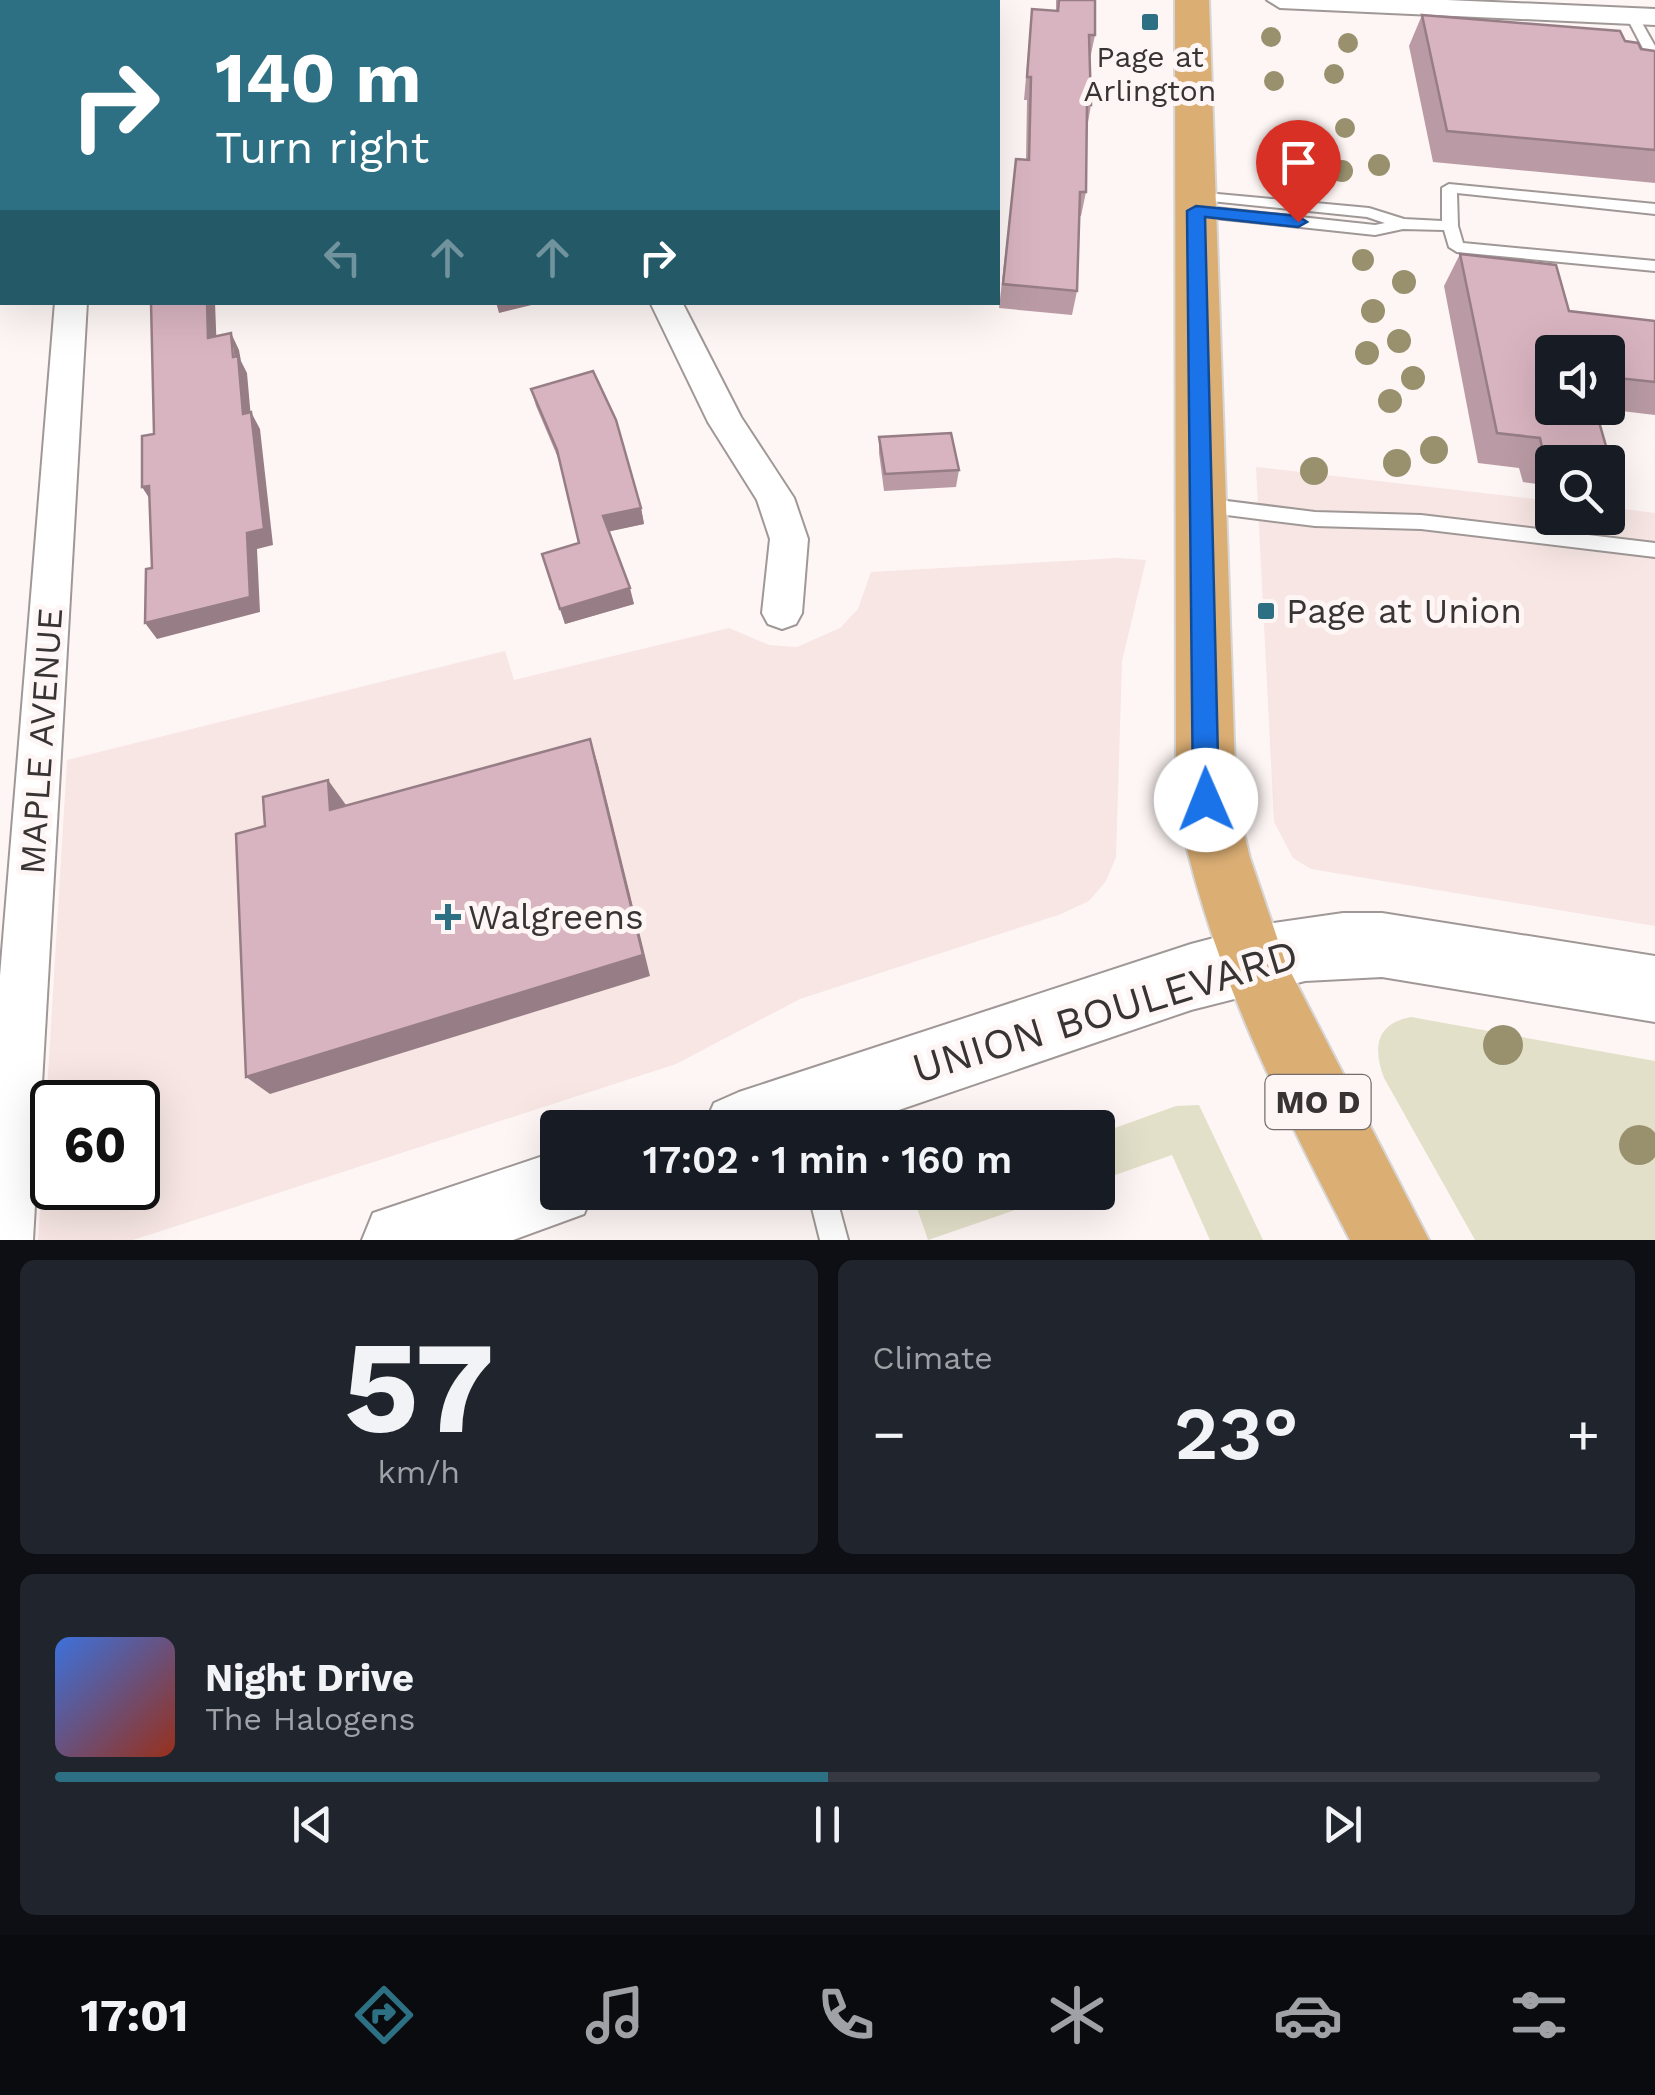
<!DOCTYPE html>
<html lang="en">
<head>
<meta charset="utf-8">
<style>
  :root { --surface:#171b24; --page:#20242c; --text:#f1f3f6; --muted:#9ea1a6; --line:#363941; --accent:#2e7083 }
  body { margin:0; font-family:"Work Sans",sans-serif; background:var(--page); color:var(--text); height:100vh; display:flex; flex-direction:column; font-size:38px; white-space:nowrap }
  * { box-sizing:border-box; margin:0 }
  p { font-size:32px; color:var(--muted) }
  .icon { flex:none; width:55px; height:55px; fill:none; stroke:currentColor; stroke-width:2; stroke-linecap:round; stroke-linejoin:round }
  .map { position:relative; height:1240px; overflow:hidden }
  .sheet { display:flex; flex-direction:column; gap:20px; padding:20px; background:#0d0f14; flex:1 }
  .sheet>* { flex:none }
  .banner { position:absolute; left:0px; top:0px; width:1000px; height:305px; box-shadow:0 10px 40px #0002; background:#2e7083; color:#fff; overflow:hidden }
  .fabs { position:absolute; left:1535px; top:335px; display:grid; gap:20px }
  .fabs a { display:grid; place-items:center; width:90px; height:90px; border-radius:10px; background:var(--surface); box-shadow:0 10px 40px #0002; font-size:50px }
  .speed { position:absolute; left:30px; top:1080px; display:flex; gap:20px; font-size:50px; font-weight:700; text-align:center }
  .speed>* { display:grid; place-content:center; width:130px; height:130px; border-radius:50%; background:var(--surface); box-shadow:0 10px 40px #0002; line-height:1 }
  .speed .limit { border:5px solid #111; border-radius:15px; background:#fff; color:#111 }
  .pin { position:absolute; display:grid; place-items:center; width:85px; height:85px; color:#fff; margin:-102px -42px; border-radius:50% 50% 50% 0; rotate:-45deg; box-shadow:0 0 10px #0007 }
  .pin .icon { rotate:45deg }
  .me { position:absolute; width:110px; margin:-55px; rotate:359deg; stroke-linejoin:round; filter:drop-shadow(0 0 8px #0008) }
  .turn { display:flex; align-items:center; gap:35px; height:210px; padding:0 50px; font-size:45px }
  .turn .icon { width:130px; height:130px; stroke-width:2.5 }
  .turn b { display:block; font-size:70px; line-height:85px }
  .lanes { display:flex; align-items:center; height:95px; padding:0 50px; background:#0003; justify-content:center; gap:50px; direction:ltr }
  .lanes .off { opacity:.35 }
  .big { font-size:75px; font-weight:600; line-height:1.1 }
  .sheet .card { flex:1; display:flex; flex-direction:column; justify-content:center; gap:15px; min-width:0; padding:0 35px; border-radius:15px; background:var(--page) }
  .sheet .dial { align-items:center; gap:0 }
  .dial b { font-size:130px; line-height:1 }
  .song { display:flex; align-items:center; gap:30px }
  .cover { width:120px; height:120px; border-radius:15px; background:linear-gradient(135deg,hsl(220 70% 55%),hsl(10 70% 35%)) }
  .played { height:10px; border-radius:5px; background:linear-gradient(90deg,var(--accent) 50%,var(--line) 50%) }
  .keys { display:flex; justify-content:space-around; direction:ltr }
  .heat { display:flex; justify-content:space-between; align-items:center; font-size:55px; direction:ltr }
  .sheet .tiles { flex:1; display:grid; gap:20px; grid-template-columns:1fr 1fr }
  .card:last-child { grid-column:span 2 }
  .trip { position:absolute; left:540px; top:1110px; width:575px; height:100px; border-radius:10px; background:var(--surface); box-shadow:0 10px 40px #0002; font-weight:600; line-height:100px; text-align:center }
  .dock { display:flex; height:160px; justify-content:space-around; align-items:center; background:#090b0e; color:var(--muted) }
  .dock .icon { width:70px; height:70px }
  .dock .on { color:var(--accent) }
  .dock b { font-size:45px; color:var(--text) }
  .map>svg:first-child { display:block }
  .built { fill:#f7e6e3; fill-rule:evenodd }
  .green { fill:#e3e0ca }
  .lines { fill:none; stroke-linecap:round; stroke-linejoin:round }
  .lane-casing { stroke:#9f9896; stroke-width:4 }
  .street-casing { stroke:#9f9896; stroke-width:4 }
  .secondary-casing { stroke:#9f9896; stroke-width:4 }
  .primary-casing { stroke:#d7d6d6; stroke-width:4 }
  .lane { fill:#fff; fill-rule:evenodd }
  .street { fill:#fff; fill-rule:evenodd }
  .secondary { fill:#fff; fill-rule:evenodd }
  .primary { fill:#dbae74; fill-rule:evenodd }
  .tree { fill:#99916e }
  .wall { fill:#ba9ba5; fill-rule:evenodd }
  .shaded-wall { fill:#977e86 }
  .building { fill:#d8b4c0; stroke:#977e86; stroke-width:2.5 }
  .route { fill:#1a73e8; stroke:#114b97; stroke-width:2.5 }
  .poi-dot { fill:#2e7083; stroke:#fef6f4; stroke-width:4 }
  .labels { text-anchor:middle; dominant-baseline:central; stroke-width:10; stroke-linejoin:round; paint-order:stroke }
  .far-poi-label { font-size:30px; fill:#373433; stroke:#fef6f4 }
  .shield { fill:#fef6f4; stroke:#736e6d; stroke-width:2.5 }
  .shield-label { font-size:32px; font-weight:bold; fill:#373433 }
  .poi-label { font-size:35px; fill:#373433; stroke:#fef6f4; text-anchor:start }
  .street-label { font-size:35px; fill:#373433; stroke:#fef6f4 }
  .near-street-label { font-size:42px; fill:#373433; stroke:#fef6f4 }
</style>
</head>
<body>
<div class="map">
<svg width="1655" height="1240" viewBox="0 0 1655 1240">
  <rect width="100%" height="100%" fill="#fef6f4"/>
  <!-- built -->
  <g class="built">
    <polygon points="1256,467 1552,501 1552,518 1608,518 1608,507 1655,513 1655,926 1311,869 1293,858 1274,822"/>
    <path d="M1119,558L1146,560L1122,661L1116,857L1106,881L1089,901L1061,914L800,999L676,1064L133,1240H38L67,760L505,651L514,680L729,628L769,645L797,647L840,628L858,609L871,572ZM52,1102H138V1188H52Z"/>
  </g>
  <!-- green -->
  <g class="green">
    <path d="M1411,1017L1655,1061V1240H1475L1384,1078C1373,1048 1375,1024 1411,1017Z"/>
    <polygon points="1199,1105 1263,1240 1210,1240 1172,1155 1098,1181 1098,1134 1176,1106"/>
    <polygon points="933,1193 933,1192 1065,1193 928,1240 914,1199"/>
  </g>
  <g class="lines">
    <!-- lane casing -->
    <g class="lane-casing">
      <g id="lane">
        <polygon points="1628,13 1638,16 1655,46 1655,62 1648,58 1626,16"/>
        <polygon points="1449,184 1655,204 1655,214 1457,193 1458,226 1463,243 1655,261 1655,271 1457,252 1449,247 1444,230 1403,229 1375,235 1196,216 1188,211 1196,206 1375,225 1385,223 1367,217 1191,199 1191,193 1196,192 1369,208 1404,219 1442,221 1442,188"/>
        <polygon points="1203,498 1315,512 1421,515 1655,543 1655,557 1421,529 1315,526 1203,512 1194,505"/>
        <polygon points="808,1192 835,1192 848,1240 820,1240"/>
      </g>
    </g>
    <!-- street casing -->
    <g class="street-casing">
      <g id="street">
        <polygon points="79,0 105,0 105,2 80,2"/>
        <polygon points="590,0 616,0 616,2 591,2"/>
        <polygon points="1267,0 1447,0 1655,9 1655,25 1280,8"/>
        <polygon points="55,302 87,302 33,1240 0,1240 0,976"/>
        <polygon points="650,302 682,302 741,417 794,498 808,539 802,613 796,624 782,629 768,624 762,613 770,539 757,500 708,422"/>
      </g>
    </g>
    <!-- secondary casing -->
    <g class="secondary-casing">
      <g id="secondary">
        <polygon points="1343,913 1382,913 1655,956 1655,1022 1382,977 1305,981 1191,1010 846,1128 703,1128 714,1103 739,1092 1191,944 1267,924"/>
        <polygon points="558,1151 558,1192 593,1192 584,1214 513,1240 362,1240 373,1213"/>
      </g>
    </g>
    <!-- primary casing -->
    <g class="primary-casing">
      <path id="primary" d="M1175,0H1209L1236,799L1250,858L1285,961L1429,1240H1350C1276,1098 1206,957 1176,799Z"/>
    </g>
    <!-- lane -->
    <use href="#lane" class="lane"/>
    <!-- street -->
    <use href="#street" class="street"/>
    <!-- secondary -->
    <use href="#secondary" class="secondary"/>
    <!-- primary -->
    <use href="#primary" class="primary"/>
  </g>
  <!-- trees -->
  <g class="tree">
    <circle cx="1271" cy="37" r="10"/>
    <circle cx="1348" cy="43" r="10"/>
    <circle cx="1334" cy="74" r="10"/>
    <circle cx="1274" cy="81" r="10"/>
    <circle cx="1345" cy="128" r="10"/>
    <circle cx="1286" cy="143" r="11"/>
    <circle cx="1379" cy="165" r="11"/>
    <circle cx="1342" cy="171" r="11"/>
    <circle cx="1291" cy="180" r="11"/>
    <circle cx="1363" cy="260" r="11"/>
    <circle cx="1404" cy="282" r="12"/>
    <circle cx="1373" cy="311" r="12"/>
    <circle cx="1399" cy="341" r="12"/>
    <circle cx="1367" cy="353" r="12"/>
    <circle cx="1413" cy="378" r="12"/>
    <circle cx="1390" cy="401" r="12"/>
    <circle cx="1434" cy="450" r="14"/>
    <circle cx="1397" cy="463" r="14"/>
    <circle cx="1314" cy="471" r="14"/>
    <circle cx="1503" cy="1045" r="20"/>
    <circle cx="1639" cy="1145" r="20"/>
  </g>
  <!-- wall -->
  <g class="wall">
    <polygon points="1056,0 1095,0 1095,35 1090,59 1091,105 1087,128 1086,192 1081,216 1079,216 1077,291 1072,315 999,308 1016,159 1026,160 1027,100 1024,100 1032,9 1056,11"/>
    <polygon points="1422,15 1625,41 1641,49 1655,51 1655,183 1433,162 1409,46"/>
    <path d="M1460,254L1569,311L1655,321V415L1596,408L1610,460L1608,463L1552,462V486L1523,482L1519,468L1478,463L1444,286ZM1608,352V408H1552Z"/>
    <polygon points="531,389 641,508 644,524 609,531 634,604 565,624 542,554 579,543 561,465 536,406"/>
    <polygon points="879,437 959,470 956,487 884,491 879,453"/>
  </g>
  <!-- shaded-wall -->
  <g class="shaded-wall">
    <polygon points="1,0 11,0 11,2 2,2 2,66 1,67 0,72"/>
    <polygon points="207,302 215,302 217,355 208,338"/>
    <polygon points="496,302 544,302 499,313"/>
    <polygon points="231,333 239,350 241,361 247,373 252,430 243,414"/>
    <polygon points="251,412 260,429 273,545 257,549 260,612 157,639 145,623 247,533"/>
    <polygon points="149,486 153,504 142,487"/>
    <polygon points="641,508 644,524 607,532 603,516"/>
    <polygon points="630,588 634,604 565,624 560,609"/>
    <polygon points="590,739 598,765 650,976 270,1094 246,1077"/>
    <polygon points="328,780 346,805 348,835 330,810"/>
  </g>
  <!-- building -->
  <g class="building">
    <polygon points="157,0 208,0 205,0 205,2 157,2"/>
    <rect x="458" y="0" width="60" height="2"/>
    <rect x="696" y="0" width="46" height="2"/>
    <polygon points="1059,0 1095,0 1095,35 1089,35 1091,105 1087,104 1086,192 1080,192 1077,291 1003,284 1016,159 1029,160 1031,77 1027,77 1032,9 1058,11"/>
    <polygon points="1422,15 1620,31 1625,41 1638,43 1641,49 1655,51 1655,150 1447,131"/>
    <polygon points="1460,254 1556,265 1569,311 1655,321 1655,382 1608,377 1608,352 1552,352 1552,408 1595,408 1610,460 1543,452 1540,438 1497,433"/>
    <polygon points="151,302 207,302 208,338 231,333 233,357 238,356 243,414 251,412 264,529 247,533 250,597 145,623 146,569 152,568 149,486 142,487 142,436 154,434"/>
    <polygon points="593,371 616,420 641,508 603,516 630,588 560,609 542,554 579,543 557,450 531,389"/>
    <polygon points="951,433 959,470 885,474 879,437"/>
    <polygon points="590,739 643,955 246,1077 236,834 265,826 263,797 328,780 330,810"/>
  </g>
  <!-- route -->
  <polygon class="route" points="1196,206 1298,216 1307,222 1298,227 1205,217 1219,800 1215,807 1206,811 1197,807 1193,800 1187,211"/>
  <!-- markers -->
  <g class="poi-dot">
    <rect x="1140" y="12" width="20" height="20" rx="5"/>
    <rect x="1256" y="601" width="20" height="20" rx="5"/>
    <path d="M443 902h10v10h10v10h-10v10h-10v-10h-10v-10h10z"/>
  </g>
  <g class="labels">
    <!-- far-poi labels -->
    <g class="far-poi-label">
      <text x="1150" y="56">Page at<tspan x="1150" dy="34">Arlington</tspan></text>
    </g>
    <!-- shield labels -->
    <rect class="shield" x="1265.5" y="1075" width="105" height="54" rx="8"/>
    <g class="shield-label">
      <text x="1318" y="1102">MO D</text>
    </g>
    <!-- poi labels -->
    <g class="poi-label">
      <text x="1286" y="611">Page at Union</text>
      <text x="468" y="917">Walgreens</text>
    </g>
    <!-- street labels -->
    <g class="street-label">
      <text transform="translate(41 741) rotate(-86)">MAPLE AVENUE</text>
    </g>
    <!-- near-street labels -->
    <g class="near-street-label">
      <text transform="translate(1105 1011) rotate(-17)">UNION BOULEVARD</text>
    </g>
  </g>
</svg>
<div class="fabs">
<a><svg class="icon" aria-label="sound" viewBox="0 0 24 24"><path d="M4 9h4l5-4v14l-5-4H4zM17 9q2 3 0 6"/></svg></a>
<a><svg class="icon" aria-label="search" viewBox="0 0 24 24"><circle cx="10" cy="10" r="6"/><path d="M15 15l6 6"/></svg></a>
</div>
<div class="speed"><div class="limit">60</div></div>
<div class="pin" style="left:1298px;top:222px;background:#d93025"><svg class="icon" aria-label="arrive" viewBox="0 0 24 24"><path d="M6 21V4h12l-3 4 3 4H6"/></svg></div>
<svg class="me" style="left:1206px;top:800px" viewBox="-20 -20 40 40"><circle r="19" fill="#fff"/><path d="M0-13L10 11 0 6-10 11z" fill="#1a73e8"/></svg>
<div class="trip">17:02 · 1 min · 160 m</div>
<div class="banner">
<div class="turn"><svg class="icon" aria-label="right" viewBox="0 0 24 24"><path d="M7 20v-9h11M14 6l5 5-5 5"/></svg><div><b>140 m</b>Turn right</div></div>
<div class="lanes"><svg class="icon off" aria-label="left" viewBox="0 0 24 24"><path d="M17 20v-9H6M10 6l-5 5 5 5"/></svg><svg class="icon off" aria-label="ahead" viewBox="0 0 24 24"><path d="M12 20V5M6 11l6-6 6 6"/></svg><svg class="icon off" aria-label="ahead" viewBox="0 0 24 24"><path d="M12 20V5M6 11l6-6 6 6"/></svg><svg class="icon" aria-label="right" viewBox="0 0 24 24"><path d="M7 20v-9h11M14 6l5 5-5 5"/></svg></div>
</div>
</div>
<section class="sheet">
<div class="tiles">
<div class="card dial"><b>57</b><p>km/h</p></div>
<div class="card"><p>Climate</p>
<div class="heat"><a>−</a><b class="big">23°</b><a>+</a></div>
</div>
<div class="card">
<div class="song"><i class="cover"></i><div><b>Night Drive</b><p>The Halogens</p></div></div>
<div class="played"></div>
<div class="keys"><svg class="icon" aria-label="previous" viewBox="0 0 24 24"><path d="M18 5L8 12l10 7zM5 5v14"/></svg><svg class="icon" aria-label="pause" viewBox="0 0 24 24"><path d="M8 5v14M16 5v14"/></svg><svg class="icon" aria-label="next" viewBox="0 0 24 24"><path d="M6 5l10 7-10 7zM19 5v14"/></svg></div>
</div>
</div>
</section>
<nav class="dock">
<b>17:01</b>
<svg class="icon on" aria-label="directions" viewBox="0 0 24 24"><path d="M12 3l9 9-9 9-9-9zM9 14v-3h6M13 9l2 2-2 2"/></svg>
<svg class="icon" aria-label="music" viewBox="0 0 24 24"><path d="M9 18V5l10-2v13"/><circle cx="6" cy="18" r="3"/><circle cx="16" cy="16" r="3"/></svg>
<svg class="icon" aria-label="phone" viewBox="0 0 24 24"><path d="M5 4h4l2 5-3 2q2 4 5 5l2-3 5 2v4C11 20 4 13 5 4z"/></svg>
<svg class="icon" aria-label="climate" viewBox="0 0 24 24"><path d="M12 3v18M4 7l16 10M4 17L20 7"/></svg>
<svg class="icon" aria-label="car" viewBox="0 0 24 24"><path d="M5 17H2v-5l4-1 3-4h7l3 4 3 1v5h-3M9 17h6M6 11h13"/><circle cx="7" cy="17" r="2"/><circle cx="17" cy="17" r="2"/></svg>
<svg class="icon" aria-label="filters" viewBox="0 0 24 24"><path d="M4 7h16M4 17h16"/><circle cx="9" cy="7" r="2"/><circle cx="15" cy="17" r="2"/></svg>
</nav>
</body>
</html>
